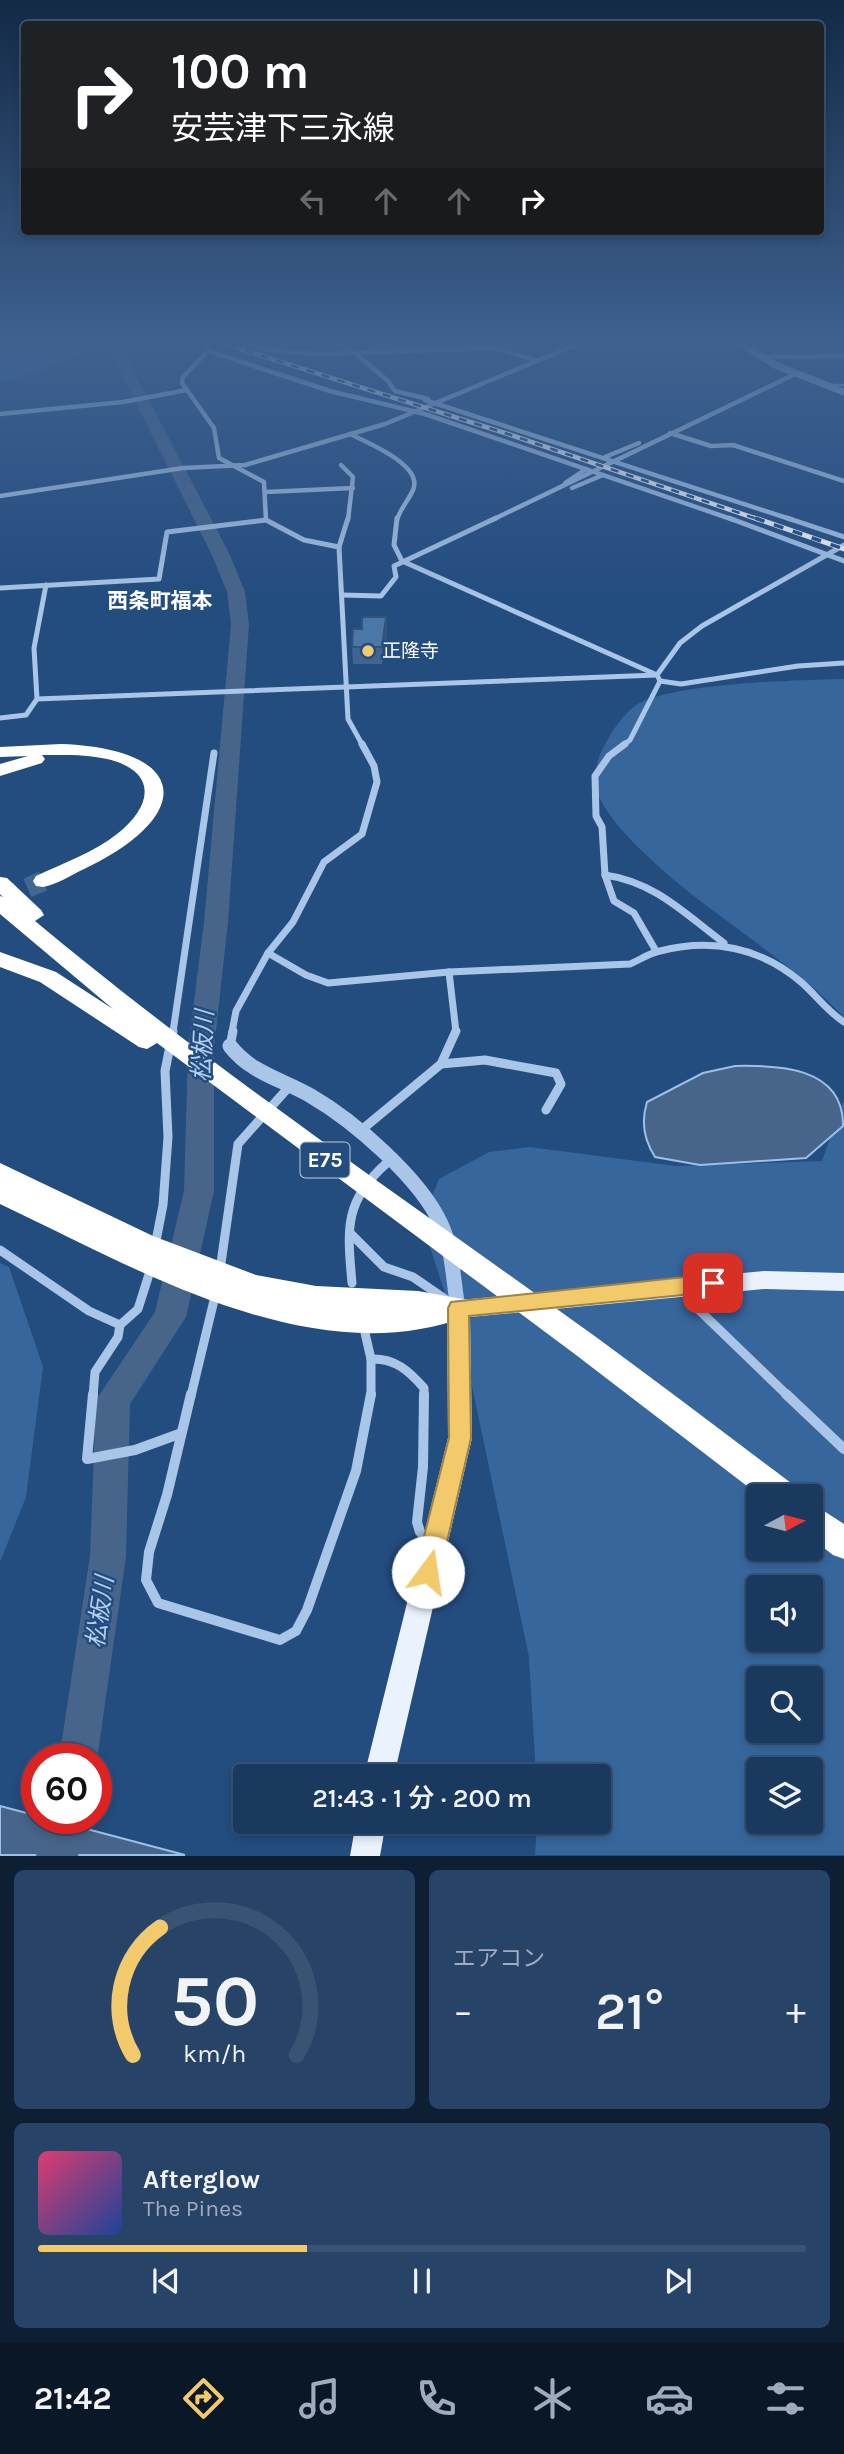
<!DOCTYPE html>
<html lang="ja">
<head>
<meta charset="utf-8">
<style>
  :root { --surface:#1a395f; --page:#274468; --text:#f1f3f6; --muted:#9facbd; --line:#385374; --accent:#f2c96b }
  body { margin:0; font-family:Karla,"Noto Sans JP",sans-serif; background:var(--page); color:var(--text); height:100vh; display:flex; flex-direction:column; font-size:26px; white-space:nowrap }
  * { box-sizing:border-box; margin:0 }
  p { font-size:23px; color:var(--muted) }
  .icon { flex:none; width:38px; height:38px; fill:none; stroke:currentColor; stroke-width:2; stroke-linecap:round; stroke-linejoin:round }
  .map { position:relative; height:1856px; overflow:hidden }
  .side { display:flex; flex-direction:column; gap:14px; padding:14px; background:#0e1f34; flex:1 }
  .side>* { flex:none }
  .banner { position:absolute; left:21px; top:21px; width:803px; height:214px; border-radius:7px; box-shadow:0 4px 10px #0003,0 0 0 2px var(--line); background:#202124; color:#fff; overflow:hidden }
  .needle { width:46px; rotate:83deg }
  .controls { position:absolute; left:746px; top:1484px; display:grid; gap:14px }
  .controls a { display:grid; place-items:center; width:77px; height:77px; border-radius:7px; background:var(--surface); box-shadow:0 4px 10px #0003,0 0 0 2px var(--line); font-size:35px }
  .speed { position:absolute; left:21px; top:1743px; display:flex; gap:14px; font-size:35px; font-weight:700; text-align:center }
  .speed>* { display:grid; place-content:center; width:91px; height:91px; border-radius:50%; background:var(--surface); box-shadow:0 4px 10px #0003,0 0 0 2px var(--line); line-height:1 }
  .speed .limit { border:10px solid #d22; background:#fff; color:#111 }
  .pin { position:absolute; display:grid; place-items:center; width:60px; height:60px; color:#fff; margin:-30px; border-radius:14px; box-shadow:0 4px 10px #0006 }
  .me { position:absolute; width:77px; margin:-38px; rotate:14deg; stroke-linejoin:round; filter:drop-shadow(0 0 5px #0008) }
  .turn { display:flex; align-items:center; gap:24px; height:147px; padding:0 35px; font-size:32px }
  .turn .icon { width:91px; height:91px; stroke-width:2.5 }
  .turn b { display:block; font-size:49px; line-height:60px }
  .lanes { display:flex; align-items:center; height:66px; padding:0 35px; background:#0003; justify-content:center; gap:35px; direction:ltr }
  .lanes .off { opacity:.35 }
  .big { font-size:52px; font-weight:600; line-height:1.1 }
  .side .card { flex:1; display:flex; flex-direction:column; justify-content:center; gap:10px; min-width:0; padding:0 24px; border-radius:10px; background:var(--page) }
  .side .dial { align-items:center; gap:0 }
  .dial svg { height:182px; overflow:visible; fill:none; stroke:var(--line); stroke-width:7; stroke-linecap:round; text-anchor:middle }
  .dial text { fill:var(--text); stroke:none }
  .song { display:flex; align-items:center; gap:21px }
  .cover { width:84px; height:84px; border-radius:10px; background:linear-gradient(135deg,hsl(340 70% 55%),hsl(220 70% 35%)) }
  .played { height:7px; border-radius:4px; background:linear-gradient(90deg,var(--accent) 35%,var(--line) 35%) }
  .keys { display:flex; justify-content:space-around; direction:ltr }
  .heat { display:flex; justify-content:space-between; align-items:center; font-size:38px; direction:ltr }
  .side .tiles { flex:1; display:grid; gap:14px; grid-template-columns:1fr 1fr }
  .card:last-child { grid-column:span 2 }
  .trip { position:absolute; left:233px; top:1764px; width:378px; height:70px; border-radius:7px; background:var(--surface); box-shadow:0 4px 10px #0003,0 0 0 2px var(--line); font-weight:600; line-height:70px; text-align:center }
  .dock { display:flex; height:112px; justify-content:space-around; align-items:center; background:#0a1726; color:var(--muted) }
  .dock .icon { width:49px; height:49px }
  .dock .current { color:var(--accent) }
  .dock b { font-size:32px; color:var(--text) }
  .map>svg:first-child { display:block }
  .green { fill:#37669d; fill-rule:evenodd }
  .water { fill:#47658a; stroke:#9dc0e8; stroke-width:2 }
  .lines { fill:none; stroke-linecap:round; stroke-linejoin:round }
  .stream { stroke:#9dc0e8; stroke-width:2.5 }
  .river { fill:#47658a; fill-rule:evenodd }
  .motorway-tunnel { stroke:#446792; stroke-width:20; stroke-dasharray:20 10; stroke-linecap:butt }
  .minor-far4 { stroke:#a9c5e7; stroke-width:4.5 }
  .minor-far3 { stroke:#a9c5e7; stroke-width:5 }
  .minor-far2 { stroke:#a9c5e7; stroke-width:7 }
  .minor-far1 { stroke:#a9c5e7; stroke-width:9 }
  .minor { stroke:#a9c5e7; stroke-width:10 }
  .tertiary-far1 { stroke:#a9c5e7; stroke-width:7 }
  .tertiary { stroke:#a9c5e7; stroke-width:15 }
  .primary { fill:#eaf2fd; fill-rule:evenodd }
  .motorway { fill:#fff; fill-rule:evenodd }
  .rail-far1-casing { stroke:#fff; stroke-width:4.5 }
  .rail-casing { stroke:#fff; stroke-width:5 }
  .rail-far1 { stroke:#234c7f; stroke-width:2.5; stroke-dasharray:8; stroke-linecap:butt }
  .rail { stroke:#234c7f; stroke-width:3.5; stroke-dasharray:10; stroke-linecap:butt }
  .wall { fill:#406590 }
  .shaded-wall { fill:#345376 }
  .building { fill:#4b76a8; stroke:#345376; stroke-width:2 }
  .route { fill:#f2c96b; stroke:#9d8346; stroke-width:2 }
  .poi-dot { fill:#f2c96b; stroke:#234c7f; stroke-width:2.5 }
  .labels { text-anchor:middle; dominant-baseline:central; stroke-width:5; stroke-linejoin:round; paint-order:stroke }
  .far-poi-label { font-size:19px; fill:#fff; stroke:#234c7f; text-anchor:start }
  .far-quarter-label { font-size:21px; font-weight:bold; fill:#fff; stroke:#234c7f }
  .shield { fill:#234c7f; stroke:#bdc9d9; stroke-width:2 }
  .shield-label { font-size:21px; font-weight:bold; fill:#fff }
  .water-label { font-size:24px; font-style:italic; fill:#b4cfee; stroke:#234c7f }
</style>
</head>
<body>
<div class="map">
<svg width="844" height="1856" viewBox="0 0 844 1856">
  <rect width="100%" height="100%" fill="#234c7f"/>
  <!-- green -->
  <g class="green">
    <polygon points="0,341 85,341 92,350 32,374 0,382"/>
    <path d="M844,679V1017C784,954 705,913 643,852C627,836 611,820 600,799C590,778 597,757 608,739C614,728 624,714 635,706C667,683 800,680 844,679Z"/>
    <path d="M844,1099V1855H535L537,1822H598V1776H536L529,1657L466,1358L429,1244V1203L439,1179L489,1152L529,1147L676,1166L822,1161ZM758,1496H810V1549H758ZM758,1587H810V1640H758ZM758,1678H810V1731H758ZM758,1769H810V1822H758Z"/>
    <polygon points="0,1263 9,1267 43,1367 26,1497 0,1562"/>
  </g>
  <!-- water -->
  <g class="water">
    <polygon points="356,341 542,341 515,346 496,344 374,351"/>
    <path d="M735,1066C776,1065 844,1066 843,1126L806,1158L700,1165L655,1157C644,1140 641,1121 647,1102L703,1073Z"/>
    <polygon points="0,1806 185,1855 0,1855"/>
  </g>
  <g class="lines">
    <!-- stream -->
    <polyline class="stream" points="831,385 844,385"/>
    <!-- river -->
    <g class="river">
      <polygon points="105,341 118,341 229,553 245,592 249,624 228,922 214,1049 214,1191 186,1317 130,1404 126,1556 96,1767 96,1759 59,1759 90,1556 96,1400 155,1312 184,1191 188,1049 204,922 231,624 227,592 211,553"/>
      <polygon points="46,1818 88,1818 78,1856 36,1856"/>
    </g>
    <!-- motorway-tunnel -->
    <polyline class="motorway-tunnel" points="0,900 43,881"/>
    <!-- minor-far4 -->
    <g class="minor-far4">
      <polyline points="206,341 208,351"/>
      <polyline points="245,341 269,350 316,354 497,348 538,361"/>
      <polyline points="341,341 388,381 395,391 428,399"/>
      <polyline points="208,351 330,391 425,414 734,520"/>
      <polyline points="208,351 183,377 182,383 214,428 219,458 264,482 266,520"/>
      <polyline points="763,357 844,356"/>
      <polyline points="425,400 793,520"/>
      <polyline points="0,414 123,402 187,390"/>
      <polyline points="670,433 711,446 733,445 844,481"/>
      <path d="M350,434C366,442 424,465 413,490C408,501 400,509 397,520"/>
      <polyline points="605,457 639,443"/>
      <polyline points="341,465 353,477 348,520"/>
      <polyline points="565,483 586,469"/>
      <polyline points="572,488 603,475"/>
      <polyline points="265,492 353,488"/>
      <polyline points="0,496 183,468 245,465 385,424 585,341"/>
      <polyline points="492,520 795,374"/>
    </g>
    <!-- minor-far3 -->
    <g class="minor-far3">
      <polyline points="397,518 394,545 402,561 657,675 660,681 656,689 630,740 622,746"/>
      <polyline points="729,518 844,561"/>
      <polyline points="787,518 844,537"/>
      <polyline points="339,547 348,518"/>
      <polyline points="0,588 159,579 167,532 266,520 304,540 339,547 348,719 363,746"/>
      <polyline points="343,595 381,596 396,577 394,566 496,518"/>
      <polyline points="660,681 681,684 798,666 844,663"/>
      <polyline points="37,699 657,675 680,643 702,626 844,545"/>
      <polyline points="0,718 26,715 37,699 34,648 46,585"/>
    </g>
    <!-- minor-far2 -->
    <g class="minor-far2">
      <polyline points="625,744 609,756 595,776 596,816 602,827 605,875 614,901 634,913 656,951"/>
      <path d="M605,875C655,882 685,914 724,943"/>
      <path d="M268,953L306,975L328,983L449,972L630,964C640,960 649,953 660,951C711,938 760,947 801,982C816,995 827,1011 844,1022"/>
      <polyline points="449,972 456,1032"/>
      <polyline points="173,1032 214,753"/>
      <polyline points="232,1032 236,1011 268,953 293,922 324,862 362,834 377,782 374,766 362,744"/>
    </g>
    <!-- minor-far1 -->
    <g class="minor-far1">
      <polyline points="230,1046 233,1031"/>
      <polyline points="441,1064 485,1060 556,1073 561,1084 546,1110"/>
      <polyline points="359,1132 441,1064 456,1031"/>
      <polyline points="350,1233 384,1267 413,1277 445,1299"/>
      <polyline points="155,1246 163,1205 168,1137 165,1071 173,1031"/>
      <polyline points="0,1250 89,1311 120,1325 138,1309 151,1268"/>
      <polyline points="220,1270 238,1144 288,1088"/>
      <path d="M352,1283C347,1228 344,1200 388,1162"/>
      <polyline points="690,1289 699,1310 788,1396"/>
      <polyline points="365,1333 371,1359 371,1396"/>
      <path d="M371,1359C395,1358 409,1371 424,1388V1396"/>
      <polyline points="93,1396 95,1372 118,1337 120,1325"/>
      <polyline points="191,1396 216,1292"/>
    </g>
    <!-- minor -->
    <g class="minor">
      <polyline points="93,1394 87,1459 135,1450 179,1434"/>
      <polyline points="191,1394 167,1495 149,1552 146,1580 158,1603 280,1640 296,1631 307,1610 356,1471 371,1394"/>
      <polyline points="424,1394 423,1467 417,1522 420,1532 430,1543"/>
      <polyline points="786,1394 844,1449"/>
    </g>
    <!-- tertiary-far1 -->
    <polyline class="tertiary-far1" points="737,341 775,365 844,392"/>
    <!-- tertiary -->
    <path class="tertiary" d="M230,1046C252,1074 282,1079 311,1096C354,1121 420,1178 441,1224C453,1249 453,1281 458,1308"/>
    <!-- primary -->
    <g class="primary">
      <polygon points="764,1271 844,1273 844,1291 764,1289 470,1317 472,1438 394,1776 364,1776 448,1438 447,1308 450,1301"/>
      <polygon points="356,1822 386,1822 380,1856 350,1856"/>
    </g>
    <!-- motorway -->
    <g class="motorway">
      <path d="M61,744C194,749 194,818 82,870C70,876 57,884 43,887L36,886L33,881L36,876C63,863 93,853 117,834C153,806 158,771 107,759C86,754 63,755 42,755L45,759L42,763L0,776V764L28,756L0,757V747Z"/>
      <path d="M0,877L7,878L41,910L44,915L35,921C214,1070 407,1201 596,1337C663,1386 728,1436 795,1486L799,1496H760L576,1355L157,1043L147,1049L139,1047L40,982L0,967V952L56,972L113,1009L0,914V896L3,897L0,894Z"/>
      <path d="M0,1163L153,1236L256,1275L316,1286L418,1291L468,1300L472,1308L468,1316C314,1375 136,1268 0,1204Z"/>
      <polygon points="810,1502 844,1524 844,1559 833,1555 810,1537"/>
    </g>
    <!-- rail-far1 casing -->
    <g class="rail-far1-casing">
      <polyline id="rail-far1" points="215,341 508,434 760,520"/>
    </g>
    <!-- rail casing -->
    <g class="rail-casing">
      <polyline id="rail" points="755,518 844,549"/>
    </g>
    <!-- rail-far1 -->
    <use href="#rail-far1" class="rail-far1"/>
    <!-- rail -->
    <use href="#rail" class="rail"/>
  </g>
  <!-- wall -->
  <polygon class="wall" points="386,617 387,634 382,664 353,664 352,647 362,629"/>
  <!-- shaded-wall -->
  <polygon class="shaded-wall" points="386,617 387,634 382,664 382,647"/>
  <!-- building -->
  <polygon class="building" points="362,617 386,617 382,647 352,647 353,629 362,629"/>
  <!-- sky -->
  <linearGradient id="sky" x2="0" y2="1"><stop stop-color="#132a46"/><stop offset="0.57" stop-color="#3f6190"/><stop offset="1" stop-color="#3f6190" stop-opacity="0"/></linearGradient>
  <rect width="844" height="601" fill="url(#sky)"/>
  <!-- route -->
  <polygon class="route" points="713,1274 721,1277 724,1283 721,1289 713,1292 469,1316 471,1438 440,1572 436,1580 428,1583 419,1580 415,1572 449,1438 448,1308 451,1302"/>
  <!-- markers -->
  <circle class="poi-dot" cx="368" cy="651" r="7"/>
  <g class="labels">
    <!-- far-poi labels -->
    <g class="far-poi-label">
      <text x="382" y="651">正隆寺</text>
    </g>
    <!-- far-quarter labels -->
    <g class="far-quarter-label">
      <text x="160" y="601">西条町福本</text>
    </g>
    <!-- shield labels -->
    <rect class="shield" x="300.5" y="1142.5" width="49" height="35" rx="5"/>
    <g class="shield-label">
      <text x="325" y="1160">E75</text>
    </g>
    <!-- water labels -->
    <g class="water-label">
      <text transform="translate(203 1046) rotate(-87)">松板川</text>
      <text transform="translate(100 1612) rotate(-82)">松板川</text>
    </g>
  </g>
</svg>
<div class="controls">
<a><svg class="needle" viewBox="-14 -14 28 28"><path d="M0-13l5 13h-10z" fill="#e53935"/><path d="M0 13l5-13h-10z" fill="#9facbd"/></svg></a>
<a><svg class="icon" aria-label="sound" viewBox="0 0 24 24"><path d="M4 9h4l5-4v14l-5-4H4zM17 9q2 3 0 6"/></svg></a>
<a><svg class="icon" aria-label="search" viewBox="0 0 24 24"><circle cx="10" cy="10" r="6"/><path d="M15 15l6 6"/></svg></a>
<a><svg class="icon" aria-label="layers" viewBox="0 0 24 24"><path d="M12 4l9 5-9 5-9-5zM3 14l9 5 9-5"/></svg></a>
</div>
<div class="speed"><div class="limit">60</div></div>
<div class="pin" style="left:713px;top:1283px;background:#d93025"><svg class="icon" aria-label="arrive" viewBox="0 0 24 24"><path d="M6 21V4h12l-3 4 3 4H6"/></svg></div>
<svg class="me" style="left:428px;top:1572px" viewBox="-20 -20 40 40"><circle r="19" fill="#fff"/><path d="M0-13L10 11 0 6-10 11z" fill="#f2c96b"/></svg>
<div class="trip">21:43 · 1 分 · 200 m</div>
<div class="banner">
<div class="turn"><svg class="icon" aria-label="right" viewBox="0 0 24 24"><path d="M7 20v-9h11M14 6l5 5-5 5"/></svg><div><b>100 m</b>安芸津下三永線</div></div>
<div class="lanes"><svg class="icon off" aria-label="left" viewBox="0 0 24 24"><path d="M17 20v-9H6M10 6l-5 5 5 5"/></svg><svg class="icon off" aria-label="ahead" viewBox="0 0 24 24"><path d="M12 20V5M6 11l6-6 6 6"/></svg><svg class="icon off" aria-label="ahead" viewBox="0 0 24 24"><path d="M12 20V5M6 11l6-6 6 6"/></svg><svg class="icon" aria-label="right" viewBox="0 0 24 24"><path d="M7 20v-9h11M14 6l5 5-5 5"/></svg></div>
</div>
</div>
<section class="side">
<div class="tiles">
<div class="card dial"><svg viewBox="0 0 100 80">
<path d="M14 69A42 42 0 1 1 86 69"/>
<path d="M14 69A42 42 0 0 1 26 13" stroke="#f2c96b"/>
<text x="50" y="56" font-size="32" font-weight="700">50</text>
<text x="50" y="72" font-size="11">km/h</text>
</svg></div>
<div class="card"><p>エアコン</p>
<div class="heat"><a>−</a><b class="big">21°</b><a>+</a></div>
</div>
<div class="card">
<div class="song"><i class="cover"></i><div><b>Afterglow</b><p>The Pines</p></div></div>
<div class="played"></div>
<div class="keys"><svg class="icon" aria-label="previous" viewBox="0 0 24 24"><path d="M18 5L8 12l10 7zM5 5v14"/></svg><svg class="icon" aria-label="pause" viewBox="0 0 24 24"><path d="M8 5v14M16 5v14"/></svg><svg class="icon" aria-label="next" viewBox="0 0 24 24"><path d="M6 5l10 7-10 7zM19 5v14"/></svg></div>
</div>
</div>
</section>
<nav class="dock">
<b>21:42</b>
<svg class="icon current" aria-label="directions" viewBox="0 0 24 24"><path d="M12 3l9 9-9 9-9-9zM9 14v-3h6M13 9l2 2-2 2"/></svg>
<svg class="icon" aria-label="music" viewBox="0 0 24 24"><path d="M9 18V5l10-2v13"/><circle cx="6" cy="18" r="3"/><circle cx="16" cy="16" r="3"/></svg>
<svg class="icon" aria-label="phone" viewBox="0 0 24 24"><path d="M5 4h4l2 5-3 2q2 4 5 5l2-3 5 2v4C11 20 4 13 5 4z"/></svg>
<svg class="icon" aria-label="climate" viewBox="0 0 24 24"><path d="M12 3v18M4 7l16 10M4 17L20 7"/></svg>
<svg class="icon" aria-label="car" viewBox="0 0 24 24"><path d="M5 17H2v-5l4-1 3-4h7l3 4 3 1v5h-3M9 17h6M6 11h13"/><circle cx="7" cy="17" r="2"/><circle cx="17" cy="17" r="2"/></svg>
<svg class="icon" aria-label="filters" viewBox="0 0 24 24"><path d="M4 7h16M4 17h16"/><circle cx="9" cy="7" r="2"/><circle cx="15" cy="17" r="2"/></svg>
</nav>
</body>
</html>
